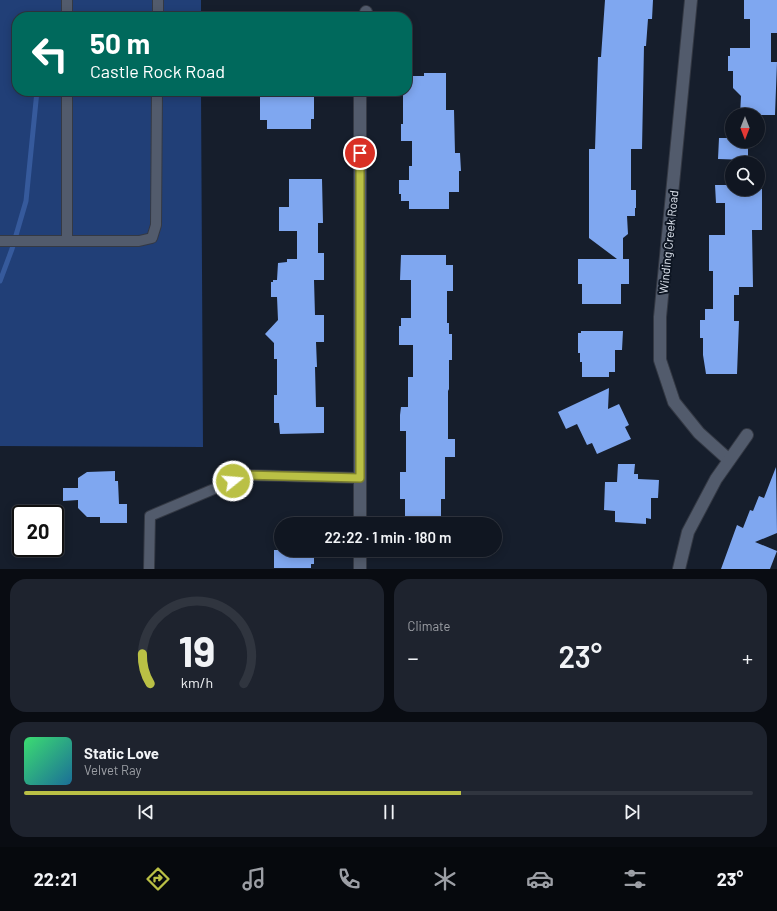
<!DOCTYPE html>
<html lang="en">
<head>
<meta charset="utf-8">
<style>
  :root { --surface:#101621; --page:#1e232e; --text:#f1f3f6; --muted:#9c9fa5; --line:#30353f; --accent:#bac045 }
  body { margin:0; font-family:Barlow,sans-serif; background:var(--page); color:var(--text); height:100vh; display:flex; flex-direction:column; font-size:15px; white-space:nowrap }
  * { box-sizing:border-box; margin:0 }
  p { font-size:13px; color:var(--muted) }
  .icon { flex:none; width:22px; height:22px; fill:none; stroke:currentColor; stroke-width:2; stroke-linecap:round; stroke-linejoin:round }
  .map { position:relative; height:569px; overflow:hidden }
  .side { display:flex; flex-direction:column; gap:10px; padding:10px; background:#090c12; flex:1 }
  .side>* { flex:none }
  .hud { position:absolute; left:12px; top:12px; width:400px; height:84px; border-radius:16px; box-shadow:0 2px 10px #0003,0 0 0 1px var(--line); background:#00695c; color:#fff; overflow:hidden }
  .needle { width:26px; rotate:180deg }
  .controls { position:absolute; left:725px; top:108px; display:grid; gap:8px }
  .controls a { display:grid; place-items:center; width:40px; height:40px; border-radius:50%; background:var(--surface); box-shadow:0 2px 10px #0003,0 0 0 1px var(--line); font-size:20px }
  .speed { position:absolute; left:12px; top:505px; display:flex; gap:8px; font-size:20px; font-weight:700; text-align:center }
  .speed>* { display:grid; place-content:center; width:52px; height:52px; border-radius:50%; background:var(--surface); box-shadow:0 2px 10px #0003,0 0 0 1px var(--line); line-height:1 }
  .speed .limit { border:2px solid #111; border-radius:6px; background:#fff; color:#111 }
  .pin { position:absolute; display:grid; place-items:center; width:34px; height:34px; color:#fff; margin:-17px; border:2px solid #fff; border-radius:50%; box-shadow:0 1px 4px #0007 }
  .me { position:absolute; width:44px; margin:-22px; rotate:73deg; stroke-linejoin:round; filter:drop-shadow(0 0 3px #0008) }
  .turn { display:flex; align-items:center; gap:14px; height:84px; padding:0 12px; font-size:18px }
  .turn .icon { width:52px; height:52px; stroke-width:2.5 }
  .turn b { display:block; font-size:28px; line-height:34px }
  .big { font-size:30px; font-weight:600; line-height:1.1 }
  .side .widget { flex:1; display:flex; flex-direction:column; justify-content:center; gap:6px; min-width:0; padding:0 14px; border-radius:16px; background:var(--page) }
  .side .dial { align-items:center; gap:0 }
  .dial svg { height:104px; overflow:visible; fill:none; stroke:var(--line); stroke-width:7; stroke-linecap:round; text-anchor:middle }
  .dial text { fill:var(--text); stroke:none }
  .song { display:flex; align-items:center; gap:12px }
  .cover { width:48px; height:48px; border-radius:6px; background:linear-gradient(135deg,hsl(140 70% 55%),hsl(200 70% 35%)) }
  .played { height:4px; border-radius:2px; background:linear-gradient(90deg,var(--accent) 60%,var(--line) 60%) }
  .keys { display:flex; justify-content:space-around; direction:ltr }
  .heat { display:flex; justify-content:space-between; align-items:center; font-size:22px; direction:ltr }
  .side .tiles { flex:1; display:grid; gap:10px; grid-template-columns:1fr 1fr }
  .widget:last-child { grid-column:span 2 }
  .trip { position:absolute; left:274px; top:517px; width:228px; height:40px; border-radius:20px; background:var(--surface); box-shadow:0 2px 10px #0003,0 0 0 1px var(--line); font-weight:600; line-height:40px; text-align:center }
  .tabs { display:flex; height:64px; justify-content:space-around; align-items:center; background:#06090d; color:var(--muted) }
  .tabs .icon { width:28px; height:28px }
  .tabs .selected { color:var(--accent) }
  .tabs b { font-size:18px; color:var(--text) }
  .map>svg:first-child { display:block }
  .green { fill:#213f77 }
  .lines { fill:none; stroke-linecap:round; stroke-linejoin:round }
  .stream { stroke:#365a9c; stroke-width:5 }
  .building { fill:#7fa7f0 }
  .lane-casing { stroke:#343944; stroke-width:12 }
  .street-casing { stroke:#343944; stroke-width:14 }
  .lane { stroke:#525b6c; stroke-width:10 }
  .street { stroke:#525b6c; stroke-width:12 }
  .route-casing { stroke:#797d2d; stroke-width:10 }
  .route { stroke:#bac045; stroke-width:7 }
  .labels { text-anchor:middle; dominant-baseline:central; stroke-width:4; stroke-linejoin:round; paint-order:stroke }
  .street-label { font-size:12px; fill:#e0e6f0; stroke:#0d1522 }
</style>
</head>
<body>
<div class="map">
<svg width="777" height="569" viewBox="0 0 777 569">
  <rect width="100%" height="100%" fill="#161e2c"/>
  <!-- green -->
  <polygon class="green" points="0,0 201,0 201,17 17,17 17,91 201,91 203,447 0,446"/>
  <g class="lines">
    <!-- stream -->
    <polyline class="stream" points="0,281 12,249 26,201 37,91"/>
  </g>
  <!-- building -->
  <g class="building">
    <polygon points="605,0 653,0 652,19 648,19 646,46 644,46 642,149 631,149 631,190 636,190 636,208 635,208 635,216 627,216 628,234 623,238 623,259 629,259 629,284 621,284 621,304 582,304 582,284 578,284 578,259 617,259 589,238 589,149 595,149 598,57 601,57"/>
    <polygon points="744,0 777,0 777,33 771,33 771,62 777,62 775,115 740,115 741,96 733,88 733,71 728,71 728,56 730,56 730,48 750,48 750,19 744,19"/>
    <polygon points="424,73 446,73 446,110 454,110 455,153 460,153 461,171 459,171 459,192 449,192 449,209 409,209 409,201 401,201 401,194 399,194 399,180 409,180 409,166 412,166 412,141 401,141 401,124 403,124 403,91 407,91 407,76 424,76"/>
    <polygon points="260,91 314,91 314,119 311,119 311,129 267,129 267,120 260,120"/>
    <polygon points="719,138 732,138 732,141 748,141 748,160 718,159"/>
    <polygon points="289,179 322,179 323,223 318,223 318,253 324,253 324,280 314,280 315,315 324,315 324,342 316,342 317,367 315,367 316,407 324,407 324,433 280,434 279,423 274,423 274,395 277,395 277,359 274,359 274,343 265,334 278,320 277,297 271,297 271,282 273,282 273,280 277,280 278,263 287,262 287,259 297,259 297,231 279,231 279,207 289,207"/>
    <polygon points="715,185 732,185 732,189 762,189 762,230 752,230 753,287 739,287 739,295 734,295 734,321 739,321 737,374 706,374 703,355 703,338 700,338 700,320 705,320 705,309 713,309 713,271 709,271 709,235 725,235 725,203 716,203"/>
    <polygon points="401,255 446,255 446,265 453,265 453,291 447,291 447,323 449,323 449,334 452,334 452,360 449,360 449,389 448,391 448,439 455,439 455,457 445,457 445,499 441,499 441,524 405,524 405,499 400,499 400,472 406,472 406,431 400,431 400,415 401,407 408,407 408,377 413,377 413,345 399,345 399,326 401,326 401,318 411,318 411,280 400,280"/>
    <polygon points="581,331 623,331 622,350 615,350 615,372 609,372 609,377 582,377 582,362 580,362 580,353 578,353 578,333 581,333"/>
    <polygon points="609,388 608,409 619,404 629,425 625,427 631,439 597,454 592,443 587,445 577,424 566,429 558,412"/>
    <polygon points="618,464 635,464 634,474 638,474 638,479 659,480 658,498 651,498 651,519 646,518 646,524 615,522 615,511 604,510 605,482 617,482"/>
    <polygon points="776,467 777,533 755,542 777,551 770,569 721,569 737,525 743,528 750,510 753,511 759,496 764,498"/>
    <polygon points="115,471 115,481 118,481 119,504 127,504 127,523 100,523 100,517 87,517 78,508 78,500 63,501 63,488 78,488 78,478 87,472"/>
    <polygon points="274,550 314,550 314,564 311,564 311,568 274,568"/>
  </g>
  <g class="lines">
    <!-- lane casing -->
    <g class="lane-casing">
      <g id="lane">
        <polyline points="67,0 67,17"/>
        <polyline points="158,17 158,0"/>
        <polyline points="67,91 67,241"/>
        <polyline points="0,241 139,241 152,238 156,225 157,91"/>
        <polyline points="149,569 150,516 247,475 360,478"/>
      </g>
    </g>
    <!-- street casing -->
    <g class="street-casing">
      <g id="street">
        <polyline points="691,0 660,317 660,360 674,402 699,433 729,460"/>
        <polyline points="365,17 366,12"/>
        <polyline points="360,91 360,524"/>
        <polyline points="360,550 360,569"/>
        <polyline points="679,569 688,532 716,479 747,435"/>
      </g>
    </g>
    <!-- lane -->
    <use href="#lane" class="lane"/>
    <!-- street -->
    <use href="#street" class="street"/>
  </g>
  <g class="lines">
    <!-- route casing -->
    <g class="route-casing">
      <polyline id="route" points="233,481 247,475 360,478 360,153"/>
    </g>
    <!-- route -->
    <use href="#route" class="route"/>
  </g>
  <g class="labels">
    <!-- street labels -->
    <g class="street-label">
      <text transform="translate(668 242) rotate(-84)">Winding Creek Road</text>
    </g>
  </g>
</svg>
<div class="controls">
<a><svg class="needle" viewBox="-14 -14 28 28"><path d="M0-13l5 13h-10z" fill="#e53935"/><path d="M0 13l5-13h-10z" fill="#9c9fa5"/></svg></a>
<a><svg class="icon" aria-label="search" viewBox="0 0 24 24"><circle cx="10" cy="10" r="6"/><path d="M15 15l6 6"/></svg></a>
</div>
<div class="speed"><div class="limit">20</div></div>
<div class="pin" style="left:360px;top:153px;background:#d93025"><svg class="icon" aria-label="arrive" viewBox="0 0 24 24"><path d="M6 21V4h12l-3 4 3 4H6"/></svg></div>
<svg class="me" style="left:233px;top:481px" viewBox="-20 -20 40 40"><circle r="17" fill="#bac045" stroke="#fff" stroke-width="3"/><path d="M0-11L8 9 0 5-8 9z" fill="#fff"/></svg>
<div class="trip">22:22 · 1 min · 180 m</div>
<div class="hud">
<div class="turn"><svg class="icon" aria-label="left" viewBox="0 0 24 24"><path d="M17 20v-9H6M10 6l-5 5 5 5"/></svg><div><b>50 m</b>Castle Rock Road</div></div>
</div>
</div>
<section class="side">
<div class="tiles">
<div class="widget dial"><svg viewBox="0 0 100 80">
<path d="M14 69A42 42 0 1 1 86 69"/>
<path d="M14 69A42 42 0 0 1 8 46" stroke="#bac045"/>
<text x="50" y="56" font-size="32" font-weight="700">19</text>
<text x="50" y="72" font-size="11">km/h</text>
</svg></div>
<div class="widget"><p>Climate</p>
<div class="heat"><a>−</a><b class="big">23°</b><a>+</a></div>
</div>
<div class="widget">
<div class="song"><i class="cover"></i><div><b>Static Love</b><p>Velvet Ray</p></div></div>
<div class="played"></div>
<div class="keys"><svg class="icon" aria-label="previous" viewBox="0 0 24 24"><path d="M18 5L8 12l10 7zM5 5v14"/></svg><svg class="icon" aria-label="pause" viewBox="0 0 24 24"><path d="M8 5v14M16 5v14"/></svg><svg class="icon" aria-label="next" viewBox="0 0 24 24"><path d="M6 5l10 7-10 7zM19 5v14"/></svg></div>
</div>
</div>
</section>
<nav class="tabs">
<b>22:21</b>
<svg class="icon selected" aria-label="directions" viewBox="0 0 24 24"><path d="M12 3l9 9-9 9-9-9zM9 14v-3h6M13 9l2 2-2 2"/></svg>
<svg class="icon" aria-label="music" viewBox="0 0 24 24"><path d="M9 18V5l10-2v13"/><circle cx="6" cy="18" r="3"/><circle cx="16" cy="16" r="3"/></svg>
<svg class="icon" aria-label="phone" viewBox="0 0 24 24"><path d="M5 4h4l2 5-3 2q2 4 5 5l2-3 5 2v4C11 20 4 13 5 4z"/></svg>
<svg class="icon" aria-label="climate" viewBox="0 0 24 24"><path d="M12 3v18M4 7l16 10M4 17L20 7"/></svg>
<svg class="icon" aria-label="car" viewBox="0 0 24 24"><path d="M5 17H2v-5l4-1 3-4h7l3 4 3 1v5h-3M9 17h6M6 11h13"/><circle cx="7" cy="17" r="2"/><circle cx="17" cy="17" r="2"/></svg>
<svg class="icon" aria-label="filters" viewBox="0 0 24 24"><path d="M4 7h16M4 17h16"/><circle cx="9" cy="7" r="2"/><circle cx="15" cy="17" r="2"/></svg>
<b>23°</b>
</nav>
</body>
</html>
